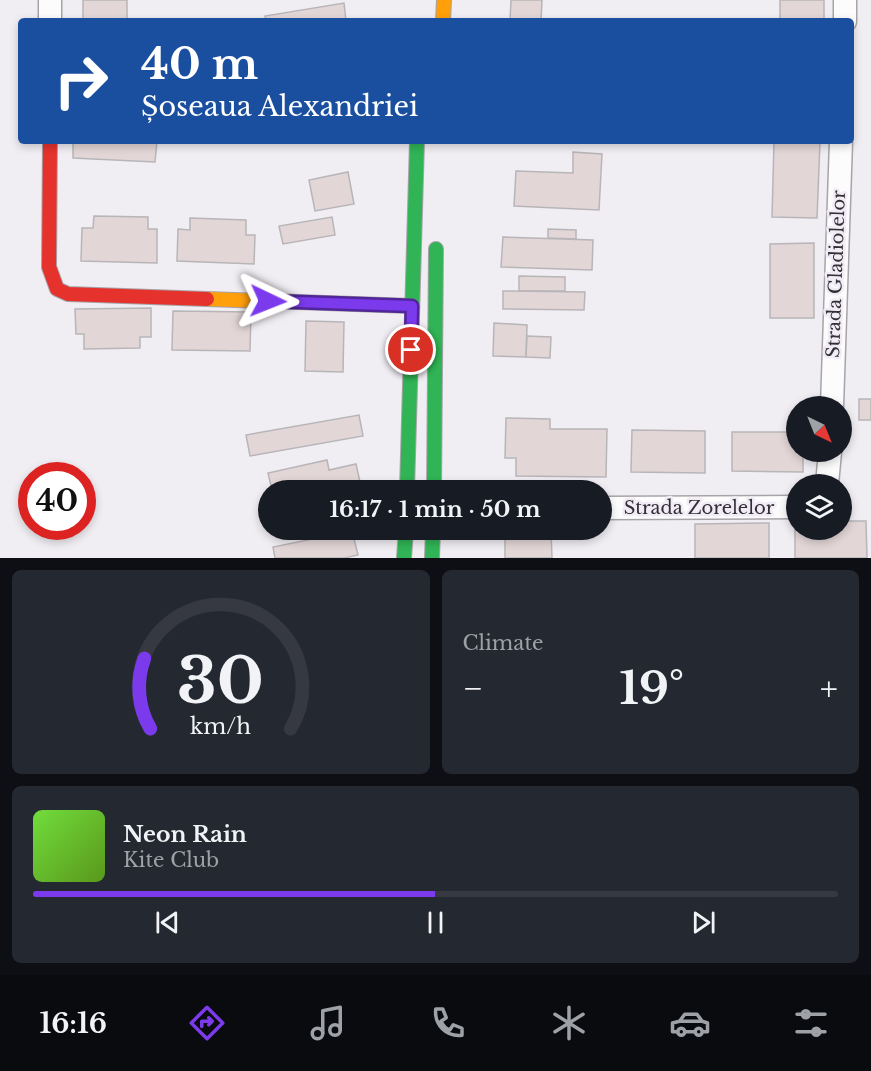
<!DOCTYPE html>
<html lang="en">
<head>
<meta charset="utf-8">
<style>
  :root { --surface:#171b24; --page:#242831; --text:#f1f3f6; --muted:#9ea1a6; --line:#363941; --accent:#7c3aed }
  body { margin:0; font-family:"Libre Baskerville",serif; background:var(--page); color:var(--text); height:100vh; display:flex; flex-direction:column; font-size:22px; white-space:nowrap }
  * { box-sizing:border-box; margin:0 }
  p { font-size:20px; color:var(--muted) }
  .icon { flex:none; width:33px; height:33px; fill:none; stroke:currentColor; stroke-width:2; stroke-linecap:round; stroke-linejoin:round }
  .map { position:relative; height:558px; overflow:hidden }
  .side { display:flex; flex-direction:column; gap:12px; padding:12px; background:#0d0f14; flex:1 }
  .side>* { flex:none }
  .hud { position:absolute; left:18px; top:18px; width:836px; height:126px; border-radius:6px; box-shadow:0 3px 9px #0003; background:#1a4fa0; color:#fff; overflow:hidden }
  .needle { width:39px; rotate:137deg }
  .buttons { position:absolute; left:786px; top:396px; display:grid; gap:12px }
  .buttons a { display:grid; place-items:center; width:66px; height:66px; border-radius:50%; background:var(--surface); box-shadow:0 3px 9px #0003; font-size:30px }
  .speed { position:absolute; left:18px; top:462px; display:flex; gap:12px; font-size:30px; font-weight:700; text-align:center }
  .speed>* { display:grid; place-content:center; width:78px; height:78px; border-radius:50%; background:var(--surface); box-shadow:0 3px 9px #0003; line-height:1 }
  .speed .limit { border:9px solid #d22; background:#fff; color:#111 }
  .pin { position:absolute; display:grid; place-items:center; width:51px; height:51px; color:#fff; margin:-26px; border:3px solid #fff; border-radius:50%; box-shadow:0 2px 6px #0007 }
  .me { position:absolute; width:66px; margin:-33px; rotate:92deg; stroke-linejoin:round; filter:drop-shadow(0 0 4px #0008) }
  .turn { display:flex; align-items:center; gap:21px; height:126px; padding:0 24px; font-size:27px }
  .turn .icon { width:78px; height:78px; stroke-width:2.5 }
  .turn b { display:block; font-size:42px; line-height:51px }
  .big { font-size:45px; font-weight:700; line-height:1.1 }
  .side .tile { flex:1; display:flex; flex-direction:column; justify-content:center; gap:9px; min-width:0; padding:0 21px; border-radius:9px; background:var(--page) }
  .side .dial { align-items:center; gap:0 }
  .dial svg { height:156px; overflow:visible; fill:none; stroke:var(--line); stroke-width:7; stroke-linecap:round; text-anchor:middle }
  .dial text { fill:var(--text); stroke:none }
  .song { display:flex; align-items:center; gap:18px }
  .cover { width:72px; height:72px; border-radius:9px; background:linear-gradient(135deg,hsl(100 70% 55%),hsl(90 70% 35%)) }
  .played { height:6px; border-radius:3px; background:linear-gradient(90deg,var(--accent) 50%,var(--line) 50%) }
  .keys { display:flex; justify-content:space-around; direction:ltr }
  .heat { display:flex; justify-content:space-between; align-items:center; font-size:33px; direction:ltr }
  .side .tiles { flex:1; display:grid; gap:12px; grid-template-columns:1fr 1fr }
  .tile:last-child { grid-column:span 2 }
  .trip { position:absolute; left:258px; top:480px; width:354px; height:60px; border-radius:30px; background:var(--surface); box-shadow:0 3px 9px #0003; font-weight:700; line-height:60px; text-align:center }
  .tabs { display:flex; height:96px; justify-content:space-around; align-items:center; background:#090b0e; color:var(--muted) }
  .tabs .icon { width:42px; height:42px }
  .tabs .current { color:var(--accent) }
  .tabs b { font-size:27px; color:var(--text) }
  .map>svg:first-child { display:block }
  .building { fill:#e3d6d7; stroke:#b8b5b8; stroke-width:1.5 }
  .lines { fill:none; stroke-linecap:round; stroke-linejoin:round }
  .street-casing { stroke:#a7a4a9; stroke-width:25 }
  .fast-casing { stroke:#a7a4a9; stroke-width:16 }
  .slow-casing { stroke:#a7a4a9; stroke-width:16 }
  .jam-casing { stroke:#a7a4a9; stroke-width:16 }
  .street { stroke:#fdfcfd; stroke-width:22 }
  .fast { stroke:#30b455; stroke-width:14 }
  .slow { stroke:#ff9f0a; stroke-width:14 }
  .jam { stroke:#e5322d; stroke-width:14 }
  .route-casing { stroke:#51269a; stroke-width:15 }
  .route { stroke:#7c3aed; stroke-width:10 }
  .labels { text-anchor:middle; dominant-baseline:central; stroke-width:5; stroke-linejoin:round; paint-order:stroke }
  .street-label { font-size:18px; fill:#323034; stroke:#f1ebf5 }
</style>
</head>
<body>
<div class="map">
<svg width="871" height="558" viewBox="0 0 871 558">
  <rect width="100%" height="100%" fill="#f0edf3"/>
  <!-- building -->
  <g class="building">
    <rect x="83" y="0" width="44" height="21"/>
    <polygon points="511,0 542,0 541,21 510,21"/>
    <rect x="780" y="0" width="44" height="21"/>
    <polygon points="344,3 346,21 266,21 265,16"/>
    <polygon points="73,141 157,141 155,162 73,158"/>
    <polygon points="774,141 820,142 817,218 772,217"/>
    <polygon points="573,152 602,154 599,210 514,206 516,171 573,173"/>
    <polygon points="348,172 354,204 315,211 309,180"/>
    <polygon points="94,216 148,217 148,229 157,229 157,263 81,261 82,228 93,228"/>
    <polygon points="332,217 335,235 283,244 279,226"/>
    <polygon points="190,218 246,220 246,235 255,235 254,264 177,261 178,229 190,230"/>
    <polygon points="548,229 576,230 576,239 548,238"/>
    <polygon points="503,237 593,240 592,270 501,267"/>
    <polygon points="814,243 814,318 770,318 770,244"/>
    <polygon points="519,276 565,277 565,291 519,291"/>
    <polygon points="503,291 585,292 584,310 503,309"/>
    <polygon points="151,308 151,337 140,337 140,348 84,349 84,334 76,334 75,309"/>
    <polygon points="173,311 251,312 250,351 172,350"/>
    <polygon points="306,321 344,322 343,372 305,371"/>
    <polygon points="494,323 527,325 526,357 493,356"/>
    <polygon points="527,336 551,337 550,358 526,357"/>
    <rect x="859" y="399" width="12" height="21"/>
    <polygon points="359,415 363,436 250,456 246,435"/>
    <polygon points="506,418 550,419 550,429 607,429 606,477 516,476 516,458 505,458"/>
    <polygon points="632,430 705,431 705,473 631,472"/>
    <polygon points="732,432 796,432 796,452 803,452 803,472 732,471"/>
    <polygon points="327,460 329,470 356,464 360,482 320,490 272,490 268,473"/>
    <polygon points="842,521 866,521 867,558 795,558 795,522 796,530 842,530"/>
    <polygon points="769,523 769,558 695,558 695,524"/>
    <polygon points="281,530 321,530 284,539"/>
    <polygon points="505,530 551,530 552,558 505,558"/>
    <polygon points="352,531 358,555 344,558 275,558 273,547"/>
  </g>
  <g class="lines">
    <!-- street casing -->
    <g class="street-casing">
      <g id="street">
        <polyline points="50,21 50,0"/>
        <polyline points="845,21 845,0"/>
        <polyline points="832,406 841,141"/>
        <polyline points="827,484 830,452"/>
        <polyline points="602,508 796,507"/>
      </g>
    </g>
    <!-- fast casing -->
    <g class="fast-casing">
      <g id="fast">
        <polyline points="407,490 417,141"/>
        <polyline points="434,490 436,249"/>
        <polyline points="404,558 406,530"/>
        <polyline points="432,558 433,530"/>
      </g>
    </g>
    <!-- slow casing -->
    <g class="slow-casing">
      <g id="slow">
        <polyline points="443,21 444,0"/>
        <polyline points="207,299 412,306"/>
      </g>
    </g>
    <!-- jam casing -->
    <g class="jam-casing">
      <polyline id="jam" points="50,141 49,267 57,289 68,294 207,299"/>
    </g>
    <!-- street -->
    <use href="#street" class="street"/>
    <!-- fast -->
    <use href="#fast" class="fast"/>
    <!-- slow -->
    <use href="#slow" class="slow"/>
    <!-- jam -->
    <use href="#jam" class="jam"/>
  </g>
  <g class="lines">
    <!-- route casing -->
    <g class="route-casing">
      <polyline id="route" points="268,301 412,306 411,350"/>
    </g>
    <!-- route -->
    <use href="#route" class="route"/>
  </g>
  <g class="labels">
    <!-- street labels -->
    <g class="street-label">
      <text transform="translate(836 274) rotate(-88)">Strada Gladiolelor</text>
      <text x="699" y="508">Strada Zorelelor</text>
    </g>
  </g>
</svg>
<div class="buttons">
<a><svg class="needle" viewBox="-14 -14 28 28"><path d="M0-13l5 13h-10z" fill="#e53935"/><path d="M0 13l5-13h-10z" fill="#9ea1a6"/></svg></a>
<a><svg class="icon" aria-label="layers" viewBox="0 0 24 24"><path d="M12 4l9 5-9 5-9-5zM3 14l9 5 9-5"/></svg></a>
</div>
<div class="speed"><div class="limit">40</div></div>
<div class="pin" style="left:411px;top:350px;background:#d93025"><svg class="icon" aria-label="arrive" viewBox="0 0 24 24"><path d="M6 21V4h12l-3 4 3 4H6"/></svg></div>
<svg class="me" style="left:268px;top:301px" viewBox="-20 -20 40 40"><path d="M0-17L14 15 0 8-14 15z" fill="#7c3aed" stroke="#fff" stroke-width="4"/></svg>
<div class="trip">16:17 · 1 min · 50 m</div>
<div class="hud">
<div class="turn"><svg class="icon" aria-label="right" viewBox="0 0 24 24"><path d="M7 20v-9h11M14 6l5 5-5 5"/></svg><div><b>40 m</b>Șoseaua Alexandriei</div></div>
</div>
</div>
<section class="side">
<div class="tiles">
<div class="tile dial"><svg viewBox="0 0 100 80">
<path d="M14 69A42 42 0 1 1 86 69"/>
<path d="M14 69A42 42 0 0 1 11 33" stroke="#7c3aed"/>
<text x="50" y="56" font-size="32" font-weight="700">30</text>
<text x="50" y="72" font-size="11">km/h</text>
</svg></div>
<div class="tile"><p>Climate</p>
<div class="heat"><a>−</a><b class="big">19°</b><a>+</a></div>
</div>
<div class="tile">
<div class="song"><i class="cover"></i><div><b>Neon Rain</b><p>Kite Club</p></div></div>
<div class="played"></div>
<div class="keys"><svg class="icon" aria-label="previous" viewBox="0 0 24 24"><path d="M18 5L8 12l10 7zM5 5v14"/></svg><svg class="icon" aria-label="pause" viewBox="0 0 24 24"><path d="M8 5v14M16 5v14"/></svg><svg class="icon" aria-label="next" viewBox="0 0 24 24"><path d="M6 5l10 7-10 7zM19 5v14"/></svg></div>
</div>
</div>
</section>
<nav class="tabs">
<b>16:16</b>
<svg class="icon current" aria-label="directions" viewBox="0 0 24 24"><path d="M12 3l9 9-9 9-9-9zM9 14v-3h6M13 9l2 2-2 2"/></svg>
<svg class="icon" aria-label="music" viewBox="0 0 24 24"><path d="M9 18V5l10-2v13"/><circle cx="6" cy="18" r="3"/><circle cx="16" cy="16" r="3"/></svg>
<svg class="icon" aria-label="phone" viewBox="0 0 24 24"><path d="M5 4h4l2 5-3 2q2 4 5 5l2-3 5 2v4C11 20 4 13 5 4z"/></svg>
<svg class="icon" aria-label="climate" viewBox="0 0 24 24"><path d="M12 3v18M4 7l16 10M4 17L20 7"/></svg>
<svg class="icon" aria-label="car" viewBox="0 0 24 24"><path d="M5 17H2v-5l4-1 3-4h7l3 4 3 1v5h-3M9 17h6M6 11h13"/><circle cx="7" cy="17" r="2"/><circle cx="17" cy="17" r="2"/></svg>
<svg class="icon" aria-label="filters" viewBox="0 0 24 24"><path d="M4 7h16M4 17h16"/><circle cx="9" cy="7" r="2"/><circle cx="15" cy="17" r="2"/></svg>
</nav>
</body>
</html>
